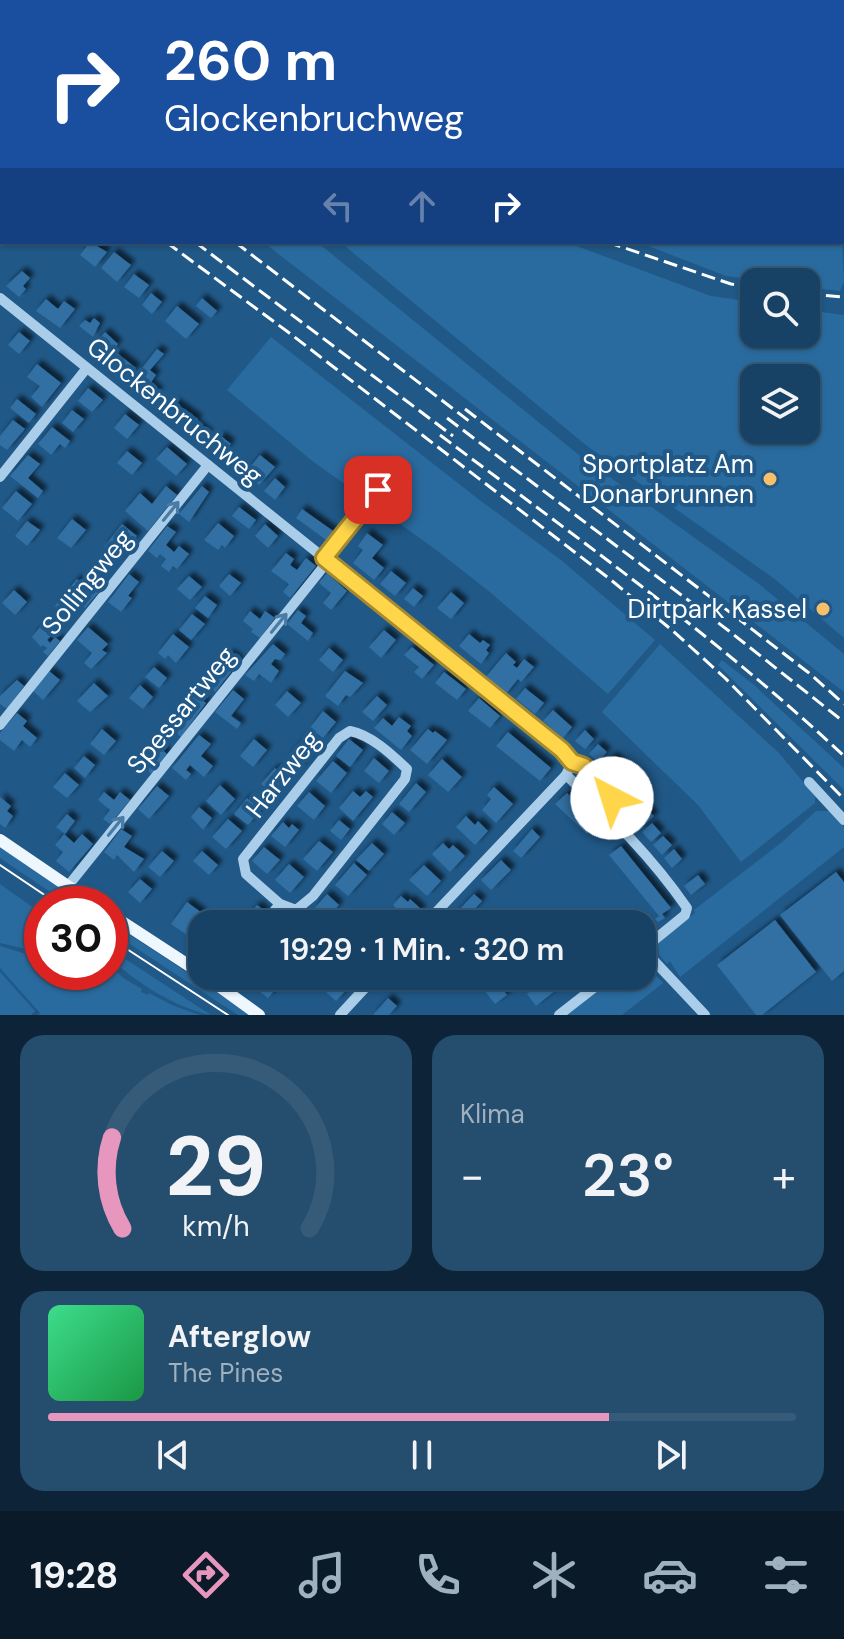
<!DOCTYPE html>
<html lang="de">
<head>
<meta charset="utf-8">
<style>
  :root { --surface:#184265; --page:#254d6e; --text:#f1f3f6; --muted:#9fb0bf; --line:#365b79; --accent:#e797bd }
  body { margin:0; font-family:"DM Sans",sans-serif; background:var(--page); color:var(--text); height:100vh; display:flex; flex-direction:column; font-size:30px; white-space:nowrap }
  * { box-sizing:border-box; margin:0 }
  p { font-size:26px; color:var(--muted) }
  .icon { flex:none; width:44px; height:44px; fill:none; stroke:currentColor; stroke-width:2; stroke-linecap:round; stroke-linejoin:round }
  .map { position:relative; height:1015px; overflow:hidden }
  .drawer { display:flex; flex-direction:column; gap:20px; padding:20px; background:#0d2438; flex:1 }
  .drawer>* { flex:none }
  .hud { position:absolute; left:0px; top:0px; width:844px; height:244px; box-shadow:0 2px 6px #0004,0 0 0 2px var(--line); background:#1a4fa0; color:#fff; overflow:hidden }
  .buttons { position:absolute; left:740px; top:268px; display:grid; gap:16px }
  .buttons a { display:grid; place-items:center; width:80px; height:80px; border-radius:16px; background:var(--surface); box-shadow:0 2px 6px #0004,0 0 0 2px var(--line); font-size:40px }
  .speed { position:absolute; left:24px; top:886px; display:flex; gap:16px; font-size:40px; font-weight:700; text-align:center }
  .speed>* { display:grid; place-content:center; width:104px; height:104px; border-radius:50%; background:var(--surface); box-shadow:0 2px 6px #0004,0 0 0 2px var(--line); line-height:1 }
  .speed .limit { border:12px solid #d22; background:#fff; color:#111 }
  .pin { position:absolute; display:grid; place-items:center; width:68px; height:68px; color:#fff; margin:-34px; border-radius:16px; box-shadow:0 4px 12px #0006 }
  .me { position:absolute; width:88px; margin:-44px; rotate:320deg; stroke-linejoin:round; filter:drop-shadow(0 0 6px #0008) }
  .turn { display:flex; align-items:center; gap:28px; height:168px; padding:0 32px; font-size:36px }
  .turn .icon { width:104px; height:104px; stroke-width:2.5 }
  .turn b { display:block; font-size:56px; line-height:68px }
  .lanes { display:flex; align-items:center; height:76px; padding:0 32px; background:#0003; justify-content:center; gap:40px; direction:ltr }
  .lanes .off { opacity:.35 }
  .big { font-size:60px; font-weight:600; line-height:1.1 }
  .drawer .widget { flex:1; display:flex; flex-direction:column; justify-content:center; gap:12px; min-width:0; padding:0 28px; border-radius:24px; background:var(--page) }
  .drawer .dial { align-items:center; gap:0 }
  .dial svg { height:208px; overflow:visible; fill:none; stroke:var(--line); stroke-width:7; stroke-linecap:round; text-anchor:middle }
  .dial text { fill:var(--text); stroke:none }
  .song { display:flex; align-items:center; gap:24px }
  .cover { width:96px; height:96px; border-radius:12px; background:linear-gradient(135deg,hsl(150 70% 55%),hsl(140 70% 35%)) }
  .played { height:8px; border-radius:4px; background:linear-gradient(90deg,var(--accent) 75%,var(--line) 75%) }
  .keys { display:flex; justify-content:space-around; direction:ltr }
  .heat { display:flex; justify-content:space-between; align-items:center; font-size:44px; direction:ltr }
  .drawer .tiles { flex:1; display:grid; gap:20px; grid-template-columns:1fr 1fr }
  .widget:last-child { grid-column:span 2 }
  .trip { position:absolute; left:188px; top:910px; width:468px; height:80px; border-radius:24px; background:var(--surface); box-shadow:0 2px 6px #0004,0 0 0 2px var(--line); font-weight:600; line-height:80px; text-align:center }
  .dock { display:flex; height:128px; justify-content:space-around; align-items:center; background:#0a1a28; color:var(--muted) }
  .dock .icon { width:56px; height:56px }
  .dock .selected { color:var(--accent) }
  .dock b { font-size:36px; color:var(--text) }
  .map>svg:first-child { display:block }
  .green { fill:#2a6b9f; fill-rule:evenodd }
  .building { fill:#3070a4; filter:url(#shadow) }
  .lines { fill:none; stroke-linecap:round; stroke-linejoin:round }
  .minor { stroke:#aaceea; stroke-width:10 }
  .major { stroke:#eef6fe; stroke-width:12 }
  .tram { stroke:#fff; stroke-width:2 }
  .rail { stroke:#fff; stroke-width:3; stroke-dasharray:14 6; stroke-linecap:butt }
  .oneway { stroke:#497ba5 }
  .route-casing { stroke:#a68a30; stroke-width:20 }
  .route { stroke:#ffd54a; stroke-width:14 }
  .poi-dot { fill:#f7bf6a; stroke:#205887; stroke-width:3 }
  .labels { text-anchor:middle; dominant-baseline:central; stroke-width:8; stroke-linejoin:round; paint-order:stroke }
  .street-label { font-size:26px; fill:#fff; stroke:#205887 }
  .poi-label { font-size:26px; fill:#fff; stroke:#205887; text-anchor:end }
</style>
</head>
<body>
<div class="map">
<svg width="844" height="1015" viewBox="0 0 844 1015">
  <defs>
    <filter id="shadow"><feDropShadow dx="4.5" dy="-4.5" stdDeviation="2" flood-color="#0009"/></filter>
  </defs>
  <rect width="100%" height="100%" fill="#205887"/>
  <!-- green -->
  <g class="green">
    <polygon points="170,0 662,0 663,2 173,2"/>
    <polygon points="842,239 844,282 840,291 806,287 806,282 771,282 726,276 638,242 842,242"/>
    <polygon points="263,242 317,242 579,455 759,584 844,654 844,692"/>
    <path d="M340,242H566L711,296L754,302V334H806V310L844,315V638L776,580L587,446ZM806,378V430H754V378Z"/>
    <polygon points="271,337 477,498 561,560 655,640 608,694 491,593 439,552 311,460 227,390"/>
    <polygon points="660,644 779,753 815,796 815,803 741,862 698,805 602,712"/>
    <polygon points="722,660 754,685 844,768 844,790 718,665"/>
    <polygon points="816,811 829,811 844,827 844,847 680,977 670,961 667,964 659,955 658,943 695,913 694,910 782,842"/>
    <polygon points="0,847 83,904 68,904 0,858"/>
    <polygon points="0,884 42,914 42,947 26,949 0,943"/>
    <polygon points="110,922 246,1011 250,1015 238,1015 110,931"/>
    <polygon points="0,946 26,954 42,952 42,972 110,972 110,964 123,978 142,989 141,992 148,995 149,993 174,1006 200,1015 38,1015 40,1013 0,968"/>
    <path d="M110,949L211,1015C180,1010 132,981 110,957Z"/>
    <polygon points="642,961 663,983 622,1015 564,1015 613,976 642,976"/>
    <polygon points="0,972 35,1011 31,1015 0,1015"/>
  </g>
  <!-- building -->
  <g class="building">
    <polygon points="90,242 107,252 95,267 80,255"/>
    <polygon points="114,252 131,265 117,282 101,268"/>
    <polygon points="22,271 30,278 23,286 26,289 19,297 6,286"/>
    <polygon points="134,274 149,285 139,298 124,287"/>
    <polygon points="151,293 162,302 152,314 142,305"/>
    <polygon points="202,298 217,311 211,318 196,306"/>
    <polygon points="46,299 58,309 64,301 75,309 60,328 36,311"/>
    <polygon points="177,306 199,324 186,339 165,321"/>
    <polygon points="94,318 100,323 93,337 79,326 85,320 90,323"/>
    <polygon points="19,332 30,341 19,354 8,345"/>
    <polygon points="105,332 118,344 103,363 89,351"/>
    <polygon points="157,349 164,354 150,370 156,375 150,384 159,391 150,403 128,386"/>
    <polygon points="117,353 136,368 124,383 105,368"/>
    <polygon points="37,364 61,383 42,407 31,397 40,386 27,377"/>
    <polygon points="88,388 103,400 92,412 78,401"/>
    <polygon points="17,399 36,414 29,423 10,408"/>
    <polygon points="174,402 198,419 195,423 209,434 202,442 165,415"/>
    <polygon points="72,410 84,419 73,432 62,423"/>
    <polygon points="125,414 139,425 127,439 114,428"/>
    <polygon points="13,420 25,429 7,450 0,445 0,436"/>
    <polygon points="52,427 70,441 65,448 60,444 51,455 38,444"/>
    <polygon points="221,436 231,444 220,457 210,449"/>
    <polygon points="167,447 187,464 176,476 156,459"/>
    <polygon points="127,451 142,463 132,475 117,463"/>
    <polygon points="28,455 40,464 28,478 43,491 38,498 10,476"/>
    <polygon points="260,455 275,467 259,485 245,473"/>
    <polygon points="275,478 285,487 275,500 264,491"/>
    <polygon points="166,486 177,495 148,531 125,511 140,493 152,504"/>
    <polygon points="202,486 209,492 189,522 179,514"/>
    <polygon points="16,491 32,504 18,521 2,508"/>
    <polygon points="239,507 256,520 249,529 232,516"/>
    <polygon points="302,509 336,533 329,542 296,518"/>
    <polygon points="72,519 86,530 71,548 57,538"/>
    <polygon points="27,521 40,530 27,546 15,536"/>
    <polygon points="218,523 234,536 225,548 222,545 218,550 204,540"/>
    <polygon points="122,524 137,536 118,559 104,547"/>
    <polygon points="265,524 278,536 268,548 255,536"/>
    <polygon points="167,526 176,532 166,545 174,552 179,546 189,554 177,569 173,566 169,572 161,566 166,559 160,554 157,558 148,551"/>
    <polygon points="367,533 383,545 372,558 384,568 374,580 353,563 363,550 358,546"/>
    <polygon points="286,553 294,559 290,565 297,570 306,558 316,566 290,598 283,592 289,584 271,571"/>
    <polygon points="391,571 406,583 395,596 380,584"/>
    <polygon points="327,573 347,591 331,610 323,603 331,593 319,583"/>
    <polygon points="129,574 139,582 128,596 132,598 121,612 108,602"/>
    <polygon points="229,574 241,583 230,596 219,586"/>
    <polygon points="189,576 202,587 190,600 177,589"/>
    <polygon points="77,579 90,590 94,586 100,591 85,608 66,592"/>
    <polygon points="413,588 423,596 414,607 404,599"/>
    <polygon points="14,590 27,602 15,615 2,603"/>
    <polygon points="451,592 464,603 451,619 437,608"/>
    <polygon points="205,596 217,605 208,618 195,608"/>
    <polygon points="61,598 64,601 66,599 73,604 65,615 55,606"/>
    <polygon points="298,610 306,616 301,623 313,633 308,641 287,624"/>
    <polygon points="250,611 260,619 265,611 275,618 260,638 251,632 253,629 243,621"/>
    <polygon points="192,614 205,624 191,640 179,630"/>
    <polygon points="40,627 51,636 47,640 50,643 55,637 60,641 48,656 43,652 47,648 43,645 41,647 32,637"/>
    <polygon points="88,627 108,644 102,650 107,653 91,669 84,663 92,653 77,640"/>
    <polygon points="384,630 396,640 381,658 369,647"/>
    <polygon points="173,634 189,647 176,663 168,655 165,659 158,653"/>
    <polygon points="469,634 480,643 483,640 490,645 486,650 489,653 481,664 459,646"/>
    <polygon points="273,644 285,654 281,660 275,659 271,664 279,671 271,683 259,674 254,681 245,675"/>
    <polygon points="412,647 434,665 422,679 414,672 419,667 404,655"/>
    <polygon points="329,648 343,660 333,672 319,660"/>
    <polygon points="230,653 240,661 215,692 205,683"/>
    <polygon points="506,653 516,662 513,665 517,668 524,659 534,667 521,682 518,679 505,695 485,678"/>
    <polygon points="154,667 167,678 159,688 145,677"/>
    <polygon points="49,671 60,680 43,700 33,691"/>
    <polygon points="345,671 363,683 350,697 346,695 338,706 325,696"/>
    <polygon points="444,672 466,689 457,700 435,683"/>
    <polygon points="17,680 24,686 7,709 0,704 0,696"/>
    <polygon points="94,683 108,696 90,712 77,701"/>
    <polygon points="140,685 153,697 143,709 129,698"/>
    <polygon points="525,688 544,703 535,714 516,699"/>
    <polygon points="233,690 244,699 231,716 241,723 237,729 215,712"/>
    <polygon points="287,691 301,703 288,717 275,705"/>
    <polygon points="194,694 206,703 181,737 169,728"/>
    <polygon points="377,696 387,705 373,721 362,712"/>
    <polygon points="479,698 500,716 490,728 468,711"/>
    <polygon points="553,710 572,727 563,738 543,721"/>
    <polygon points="323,711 336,722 323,738 310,728"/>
    <polygon points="17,713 27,721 23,726 37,738 30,747 22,740 14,751 0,740 0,733"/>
    <polygon points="399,717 411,726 407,731 412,736 401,750 374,728 383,718 392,726"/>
    <polygon points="102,729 116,741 104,755 90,744"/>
    <polygon points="428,729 433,733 435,731 447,740 427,764 410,750"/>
    <polygon points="585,730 594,739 585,749 575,741"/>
    <polygon points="508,732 551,768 540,781 496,746"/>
    <polygon points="199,735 211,744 201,756 213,766 204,777 190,765 186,770 191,774 186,780 172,768"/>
    <polygon points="305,736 318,747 299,769 286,759"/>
    <polygon points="254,739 267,750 253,767 240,756"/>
    <polygon points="349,739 363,750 350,767 336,756"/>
    <polygon points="598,744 607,752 598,762 589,754"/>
    <polygon points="159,747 167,754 151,774 141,762 144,758 147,761"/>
    <polygon points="84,756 95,765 85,778 74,768"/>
    <polygon points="613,756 623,766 614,776 603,766"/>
    <polygon points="374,758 389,771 379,783 364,771"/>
    <polygon points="442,759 462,777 448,792 428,775"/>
    <polygon points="333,761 347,773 331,793 316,781"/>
    <polygon points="275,768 288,779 274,795 261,784"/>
    <polygon points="628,770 638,780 625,792 615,782"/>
    <polygon points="65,773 79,785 67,798 53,787"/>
    <polygon points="416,783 426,792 409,812 399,804"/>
    <polygon points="220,785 235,799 221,815 206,801"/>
    <polygon points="157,786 169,796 149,819 138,809"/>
    <polygon points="494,787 513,804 496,823 482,810 491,799 487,795"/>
    <polygon points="353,791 360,797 366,791 373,797 353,821 339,808"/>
    <polygon points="104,792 114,800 120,792 130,800 110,824 103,819 110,810 98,800"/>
    <polygon points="309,792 325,806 314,820 297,806"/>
    <polygon points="567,793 598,823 587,834 555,804"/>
    <polygon points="632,795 641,804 627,818 618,809"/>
    <polygon points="0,797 11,806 7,811 13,816 5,828 0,824"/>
    <polygon points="247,798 261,810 248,825 234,814"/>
    <polygon points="644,806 654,816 639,830 630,821"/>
    <polygon points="199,807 212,818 203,830 191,817"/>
    <polygon points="392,812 405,823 394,835 382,824"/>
    <polygon points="67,814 75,821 65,834 56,827"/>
    <polygon points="466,816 475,825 478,821 488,831 475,845 456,827"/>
    <polygon points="228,819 242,831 226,849 212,837"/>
    <polygon points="339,820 350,829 341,840 330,831"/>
    <polygon points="283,822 289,828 292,824 299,830 285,847 271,836"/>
    <polygon points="652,823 661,833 651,842 642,832"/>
    <polygon points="121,829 132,836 124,847 144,859 134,872 117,855 114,860 104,852"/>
    <polygon points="532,829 540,837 521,858 513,851"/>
    <polygon points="64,834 74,843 82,834 93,844 69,872 56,861 63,852 55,845"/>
    <polygon points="663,836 672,845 662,855 653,845"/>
    <polygon points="319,841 333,852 317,871 303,859"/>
    <polygon points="372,843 384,854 369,871 356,860"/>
    <polygon points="443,843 449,849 453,845 465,856 450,872 432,854"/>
    <polygon points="621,846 671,908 662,914 665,918 658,922 655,919 659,916 609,855"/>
    <polygon points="264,847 280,860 267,874 252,861"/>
    <polygon points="674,849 682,859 672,868 664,858"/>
    <polygon points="162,851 174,861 160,877 148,867"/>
    <polygon points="202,851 218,865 209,875 193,861"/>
    <polygon points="501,860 511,870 491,890 481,880"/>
    <polygon points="354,863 367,875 348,896 335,885"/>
    <polygon points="289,864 304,877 290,893 275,880"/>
    <polygon points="424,865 441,881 427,896 409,880"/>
    <polygon points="836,872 844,882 844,971 832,981 780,915"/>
    <polygon points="698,875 705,884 691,895 684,886"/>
    <polygon points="140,879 152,889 140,903 128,892"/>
    <polygon points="327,894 339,905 326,920 314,909"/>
    <polygon points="474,894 482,901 463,922 455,914"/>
    <polygon points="401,896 408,902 410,899 422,910 409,924 403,924 394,915 398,910 393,905"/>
    <polygon points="187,902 202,913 187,935 171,924"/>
    <polygon points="257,905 266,912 256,924 241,924"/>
    <polygon points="775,920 816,972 762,1015 756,1015 717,965"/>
    <polygon points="325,976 350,976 345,981 350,986 336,1001 326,992 332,986 323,978"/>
    <polygon points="398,976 416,976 402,992 392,983"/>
    <polygon points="550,976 561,986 536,1006 527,994"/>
    <polygon points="268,978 278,986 268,998 258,990"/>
    <polygon points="497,981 507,995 495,1004 484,990"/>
    <polygon points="388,998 397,1006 389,1015 373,1015"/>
  </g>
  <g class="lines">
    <!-- minor -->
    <g class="minor">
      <polyline points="0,298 486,688 562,750 572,762 584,766 612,792 612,798 604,810"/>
      <polyline points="0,477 86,369"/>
      <polyline points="324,558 378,490"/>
      <polyline points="0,725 208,465"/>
      <path d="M350,731C371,735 391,754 407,769L405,779L313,896L296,910L280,904L246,874L243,859L339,738Z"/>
      <path d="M566,775C612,818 651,856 687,908L685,915L642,950"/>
      <polyline points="809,782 844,820"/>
      <polyline points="68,886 328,561"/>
      <polyline points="263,924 280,904"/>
      <polyline points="425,924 566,775 572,762"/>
      <polyline points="643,949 705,1015"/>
      <polyline points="340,1015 376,976"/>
      <polyline points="559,1015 609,976"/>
    </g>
    <!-- major -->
    <g class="major">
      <polyline points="0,840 94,904"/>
      <polyline points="110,914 202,974"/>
      <polyline points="205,976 259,1015"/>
    </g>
    <!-- tram -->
    <g class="tram">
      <polyline points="0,865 58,904"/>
      <polyline points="110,938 228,1015"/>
    </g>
    <!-- rail -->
    <g class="rail">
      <polyline points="161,0 165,2"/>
      <polyline points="0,63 2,65"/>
      <polyline points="0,80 2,81"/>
      <polyline points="0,95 2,96"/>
      <polyline points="0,116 2,117"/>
      <polyline points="166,242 288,332 611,580 673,631 725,678 844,799"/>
      <polyline points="195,242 453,436"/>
      <polyline points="235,242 469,421"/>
      <polyline points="607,242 731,284 754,287"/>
      <polyline points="806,294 844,297"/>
      <polyline points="465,409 809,673 844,704"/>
      <polyline points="447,418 729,631 844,722"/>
      <path d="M440,435C577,538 718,638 844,756"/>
    </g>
  </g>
  <!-- one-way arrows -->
  <defs><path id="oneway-shaft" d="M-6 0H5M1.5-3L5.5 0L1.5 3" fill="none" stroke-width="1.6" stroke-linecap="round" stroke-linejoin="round" transform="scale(2)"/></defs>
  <g class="oneway">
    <use href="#oneway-shaft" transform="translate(171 511) rotate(-51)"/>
    <use href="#oneway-shaft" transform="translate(279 623) rotate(-51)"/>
    <use href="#oneway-shaft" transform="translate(116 826) rotate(-51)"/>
  </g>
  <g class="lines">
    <!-- route casing -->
    <g class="route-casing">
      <polyline id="route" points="378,490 324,558 562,750 572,762 584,766 612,792 612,798"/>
    </g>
    <!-- route -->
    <use href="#route" class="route"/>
  </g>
  <!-- markers -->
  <g class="poi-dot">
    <circle cx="770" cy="479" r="8"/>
    <circle cx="823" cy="609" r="8"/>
  </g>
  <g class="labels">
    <!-- street labels -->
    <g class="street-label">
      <text transform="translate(175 411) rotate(39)">Glockenbruchweg</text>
      <text transform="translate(87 582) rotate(-51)">Sollingweg</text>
      <text transform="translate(181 710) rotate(-51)">Spessartweg</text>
      <text transform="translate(283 774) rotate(-52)">Harzweg</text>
    </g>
    <!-- poi labels -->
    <g class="poi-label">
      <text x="754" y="464">Sportplatz Am<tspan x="754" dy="30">Donarbrunnen</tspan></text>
      <text x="807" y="609">Dirtpark Kassel</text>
    </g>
  </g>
</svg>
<div class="buttons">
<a><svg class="icon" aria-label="search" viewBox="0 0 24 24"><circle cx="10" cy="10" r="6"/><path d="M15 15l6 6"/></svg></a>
<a><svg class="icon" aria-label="layers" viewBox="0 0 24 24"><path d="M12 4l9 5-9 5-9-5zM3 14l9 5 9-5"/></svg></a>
</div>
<div class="speed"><div class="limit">30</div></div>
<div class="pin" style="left:378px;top:490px;background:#d93025"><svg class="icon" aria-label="arrive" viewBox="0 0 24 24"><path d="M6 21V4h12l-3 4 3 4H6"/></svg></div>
<svg class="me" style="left:612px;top:798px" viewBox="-20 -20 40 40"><circle r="19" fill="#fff"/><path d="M0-13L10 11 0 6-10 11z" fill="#ffd54a"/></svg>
<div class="trip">19:29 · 1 Min. · 320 m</div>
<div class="hud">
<div class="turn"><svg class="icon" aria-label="right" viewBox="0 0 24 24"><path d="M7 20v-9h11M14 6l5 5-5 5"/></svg><div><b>260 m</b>Glockenbruchweg</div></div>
<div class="lanes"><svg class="icon off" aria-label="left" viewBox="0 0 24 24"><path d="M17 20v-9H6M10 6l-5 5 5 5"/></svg><svg class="icon off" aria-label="ahead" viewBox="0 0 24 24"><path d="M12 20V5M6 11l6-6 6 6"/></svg><svg class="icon" aria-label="right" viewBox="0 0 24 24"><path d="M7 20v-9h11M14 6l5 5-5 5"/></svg></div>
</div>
</div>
<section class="drawer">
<div class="tiles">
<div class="widget dial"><svg viewBox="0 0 100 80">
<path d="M14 69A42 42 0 1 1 86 69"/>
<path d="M14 69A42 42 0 0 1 10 34" stroke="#e797bd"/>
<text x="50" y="56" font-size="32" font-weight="700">29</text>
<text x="50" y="72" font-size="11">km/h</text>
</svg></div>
<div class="widget"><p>Klima</p>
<div class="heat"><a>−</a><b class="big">23°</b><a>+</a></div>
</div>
<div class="widget">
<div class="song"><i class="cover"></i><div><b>Afterglow</b><p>The Pines</p></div></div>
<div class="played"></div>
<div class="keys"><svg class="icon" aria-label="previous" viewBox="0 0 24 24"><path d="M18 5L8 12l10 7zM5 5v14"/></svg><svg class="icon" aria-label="pause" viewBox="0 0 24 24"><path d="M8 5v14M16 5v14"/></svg><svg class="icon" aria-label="next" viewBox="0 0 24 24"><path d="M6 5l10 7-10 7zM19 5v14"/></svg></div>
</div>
</div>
</section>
<nav class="dock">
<b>19:28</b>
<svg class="icon selected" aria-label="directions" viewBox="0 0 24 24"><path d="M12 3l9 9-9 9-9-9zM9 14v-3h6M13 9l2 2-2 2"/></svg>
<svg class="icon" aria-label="music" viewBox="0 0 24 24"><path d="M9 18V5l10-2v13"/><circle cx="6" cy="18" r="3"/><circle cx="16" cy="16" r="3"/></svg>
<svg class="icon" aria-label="phone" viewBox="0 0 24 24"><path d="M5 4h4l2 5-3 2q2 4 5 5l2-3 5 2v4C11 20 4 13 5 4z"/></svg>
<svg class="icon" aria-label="climate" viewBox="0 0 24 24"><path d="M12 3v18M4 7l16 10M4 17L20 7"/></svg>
<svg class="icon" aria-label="car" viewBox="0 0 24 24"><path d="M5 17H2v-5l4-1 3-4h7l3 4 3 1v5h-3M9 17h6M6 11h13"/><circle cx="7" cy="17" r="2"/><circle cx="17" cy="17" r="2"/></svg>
<svg class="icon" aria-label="filters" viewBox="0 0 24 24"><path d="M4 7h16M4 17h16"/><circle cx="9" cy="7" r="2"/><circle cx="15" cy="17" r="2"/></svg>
</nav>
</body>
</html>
